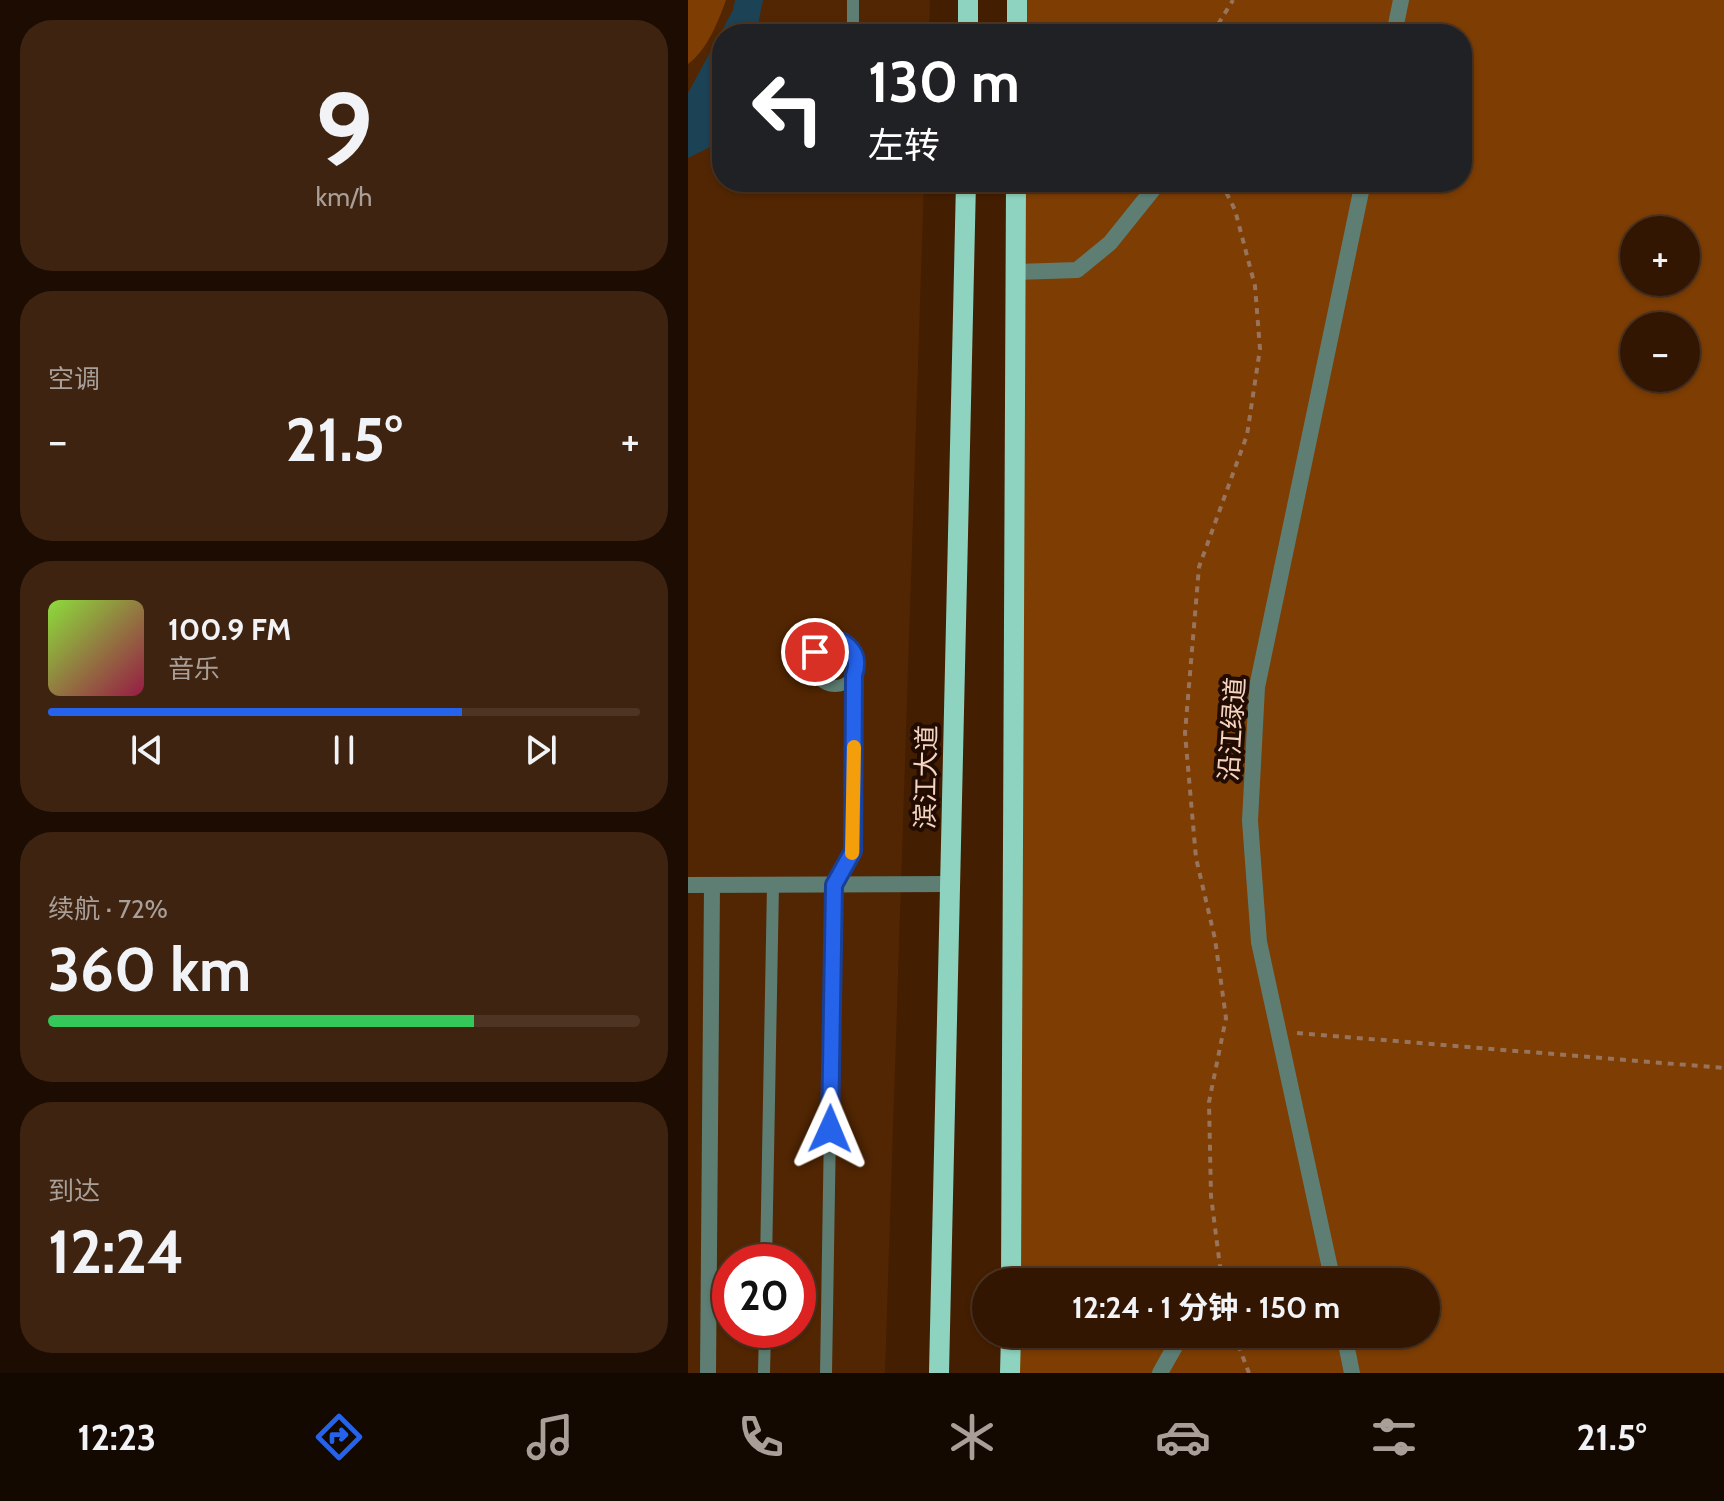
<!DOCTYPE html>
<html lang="zh">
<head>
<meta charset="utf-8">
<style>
  :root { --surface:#331601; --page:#3e2310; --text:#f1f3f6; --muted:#a99f99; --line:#4e3523; --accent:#2563eb }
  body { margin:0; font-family:Cabin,"Noto Sans SC",sans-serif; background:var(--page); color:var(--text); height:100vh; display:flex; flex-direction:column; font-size:30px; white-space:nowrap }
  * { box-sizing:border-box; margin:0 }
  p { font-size:26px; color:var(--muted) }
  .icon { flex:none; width:44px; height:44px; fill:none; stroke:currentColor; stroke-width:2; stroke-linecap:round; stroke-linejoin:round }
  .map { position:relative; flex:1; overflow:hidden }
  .drawer { display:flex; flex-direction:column; gap:20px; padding:20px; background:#1c0c01; width:688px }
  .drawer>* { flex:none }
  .guide { position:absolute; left:24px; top:24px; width:760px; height:168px; border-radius:32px; box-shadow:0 2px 6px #0004,0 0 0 2px var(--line); background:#202124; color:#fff; overflow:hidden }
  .fabs { position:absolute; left:932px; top:216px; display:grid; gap:16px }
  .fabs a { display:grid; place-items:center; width:80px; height:80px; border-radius:50%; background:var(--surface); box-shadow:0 2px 6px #0004,0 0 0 2px var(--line); font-size:40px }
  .speed { position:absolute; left:24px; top:1244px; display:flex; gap:16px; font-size:40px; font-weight:700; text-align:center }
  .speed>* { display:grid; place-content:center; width:104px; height:104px; border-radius:50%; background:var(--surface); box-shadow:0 2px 6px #0004,0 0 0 2px var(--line); line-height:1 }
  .speed .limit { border:12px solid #d22; background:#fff; color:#111 }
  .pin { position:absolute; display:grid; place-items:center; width:68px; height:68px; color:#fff; margin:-34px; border:4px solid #fff; border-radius:50%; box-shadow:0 2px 8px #0007 }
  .me { position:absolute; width:88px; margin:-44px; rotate:1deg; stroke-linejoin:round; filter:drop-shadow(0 0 6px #0008) }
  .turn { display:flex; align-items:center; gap:28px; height:168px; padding:0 24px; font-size:36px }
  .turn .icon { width:104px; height:104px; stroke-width:2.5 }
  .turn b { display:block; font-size:56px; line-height:68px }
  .big { font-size:60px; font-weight:700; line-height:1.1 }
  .drawer .tile { flex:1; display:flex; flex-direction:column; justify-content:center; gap:12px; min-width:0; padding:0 28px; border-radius:32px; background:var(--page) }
  .drawer .dial { align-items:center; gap:0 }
  .dial b { font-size:104px; line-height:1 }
  .song { display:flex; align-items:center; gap:24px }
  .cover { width:96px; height:96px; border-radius:12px; background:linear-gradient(135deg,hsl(90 70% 55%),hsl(340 70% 35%)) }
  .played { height:8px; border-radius:4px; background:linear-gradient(90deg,var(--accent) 70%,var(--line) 70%) }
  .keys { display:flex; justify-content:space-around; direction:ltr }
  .heat { display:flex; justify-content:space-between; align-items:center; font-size:44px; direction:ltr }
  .charge { height:12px; border-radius:6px; background:linear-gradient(90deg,#34c759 72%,var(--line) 0) }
  .trip { position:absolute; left:284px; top:1268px; width:468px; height:80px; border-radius:40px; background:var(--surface); box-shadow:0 2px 6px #0004,0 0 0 2px var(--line); font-weight:700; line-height:80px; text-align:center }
  .menu { display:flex; height:128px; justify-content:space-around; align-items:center; background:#140900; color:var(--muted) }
  .menu .icon { width:56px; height:56px }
  .menu .selected { color:var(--accent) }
  .menu b { font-size:36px; color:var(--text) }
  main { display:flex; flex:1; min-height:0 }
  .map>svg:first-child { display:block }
  .built { fill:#522602; fill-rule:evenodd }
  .green { fill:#7d3d03; fill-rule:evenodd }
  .water { fill:#1c4255 }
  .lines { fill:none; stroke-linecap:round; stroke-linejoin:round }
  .path { stroke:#97745b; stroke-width:4; stroke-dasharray:6 6; stroke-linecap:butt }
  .service { stroke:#5e7e74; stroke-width:12 }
  .pedestrian { stroke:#5e7e74; stroke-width:16 }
  .minor { stroke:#5e7e74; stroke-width:16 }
  .primary { stroke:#8ed3bf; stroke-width:20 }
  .route-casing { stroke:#184099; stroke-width:20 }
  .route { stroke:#2563eb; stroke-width:14 }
  .slow { stroke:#f59e0b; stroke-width:14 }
  .labels { text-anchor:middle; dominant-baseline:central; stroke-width:8; stroke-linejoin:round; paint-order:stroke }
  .street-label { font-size:26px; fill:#f5d5c1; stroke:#220c01 }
</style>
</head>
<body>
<main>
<section class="drawer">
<div class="tile dial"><b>9</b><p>km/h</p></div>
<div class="tile"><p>空调</p>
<div class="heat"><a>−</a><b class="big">21.5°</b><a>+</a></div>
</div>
<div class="tile">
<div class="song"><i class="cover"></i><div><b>100.9 FM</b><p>音乐</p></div></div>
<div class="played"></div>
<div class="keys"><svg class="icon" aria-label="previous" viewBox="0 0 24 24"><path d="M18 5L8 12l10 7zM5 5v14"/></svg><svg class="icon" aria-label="pause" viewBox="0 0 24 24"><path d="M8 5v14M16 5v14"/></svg><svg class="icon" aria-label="next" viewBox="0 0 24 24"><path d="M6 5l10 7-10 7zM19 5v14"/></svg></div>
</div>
<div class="tile"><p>续航 · 72%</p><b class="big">360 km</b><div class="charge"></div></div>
<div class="tile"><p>到达</p><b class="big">12:24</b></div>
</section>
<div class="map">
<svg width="1036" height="1373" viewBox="0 0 1036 1373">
  <rect width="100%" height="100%" fill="#441e01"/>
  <!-- built -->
  <path class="built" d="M0,0H242L241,34H34V182H236L197,1373H0ZM42,1262H110V1330H42Z"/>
  <!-- green -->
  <g class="green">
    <path d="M0,0H38C30,22 19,50 0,64Z"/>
    <path d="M329,0H1036V1373H322L323,1334H738V1282H323L328,182H774V34H329ZM946,230H998V282H946ZM946,326H998V378H946Z"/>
  </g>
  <!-- water -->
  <polygon class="water" points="47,0 75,0 68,34 34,34 34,141 0,158 0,93 45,10"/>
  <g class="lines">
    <!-- path -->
    <g class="path">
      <polyline points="524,34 545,0"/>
      <polyline points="533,182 547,210 567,286 572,349 559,435 511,567 497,733 508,858 527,939 538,1018 521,1102 523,1196 534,1282"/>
      <polyline points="609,1033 1036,1068"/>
      <polyline points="546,1334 561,1373"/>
    </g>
    <!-- service -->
    <g class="service">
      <polyline points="165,0 165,30 169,34"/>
      <circle cx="147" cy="664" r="22"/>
      <polyline points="78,1262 85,885"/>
      <polyline points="76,1373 77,1330"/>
      <polyline points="138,1373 146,885 165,851 166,675"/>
    </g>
    <!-- pedestrian -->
    <g class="pedestrian">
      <polyline points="20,1373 24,885"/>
      <polyline points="472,1373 490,1341 500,1334"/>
    </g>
    <!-- minor -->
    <g class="minor">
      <polyline points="706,34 713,0"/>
      <polyline points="328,272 389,270 422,243 471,182"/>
      <polyline points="0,885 262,884"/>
      <polyline points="645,1282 571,942 562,821 569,687 675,182"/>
      <polyline points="656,1334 664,1373"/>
    </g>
    <!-- primary -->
    <g class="primary">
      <polyline points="280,34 280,0"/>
      <polyline points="329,34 329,0"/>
      <polyline points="323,1282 328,182"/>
      <polyline points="251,1373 278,182"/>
      <polyline points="322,1373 323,1334"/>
    </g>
  </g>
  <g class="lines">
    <!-- route casing -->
    <g class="route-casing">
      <path id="route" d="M127,652L139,643L155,642C167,650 171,661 166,675L165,851L146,885L142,1129"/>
    </g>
    <!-- route -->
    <use href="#route" class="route"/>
    <!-- slow -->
    <polyline class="slow" points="164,853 166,747"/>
  </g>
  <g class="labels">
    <!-- street labels -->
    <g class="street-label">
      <text transform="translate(544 729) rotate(-86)">沿江绿道</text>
      <text transform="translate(238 777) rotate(-89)">滨江大道</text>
    </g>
  </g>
</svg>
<div class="fabs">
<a>+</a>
<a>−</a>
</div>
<div class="speed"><div class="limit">20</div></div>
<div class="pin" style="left:127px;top:652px;background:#d93025"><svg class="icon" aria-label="arrive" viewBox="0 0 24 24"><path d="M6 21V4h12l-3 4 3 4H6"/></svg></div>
<svg class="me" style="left:142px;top:1129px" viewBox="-20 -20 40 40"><path d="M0-17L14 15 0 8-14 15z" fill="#2563eb" stroke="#fff" stroke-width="4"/></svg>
<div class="trip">12:24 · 1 分钟 · 150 m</div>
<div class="guide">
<div class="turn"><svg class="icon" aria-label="left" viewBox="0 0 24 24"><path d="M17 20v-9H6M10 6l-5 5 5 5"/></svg><div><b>130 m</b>左转</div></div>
</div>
</div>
</main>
<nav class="menu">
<b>12:23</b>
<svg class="icon selected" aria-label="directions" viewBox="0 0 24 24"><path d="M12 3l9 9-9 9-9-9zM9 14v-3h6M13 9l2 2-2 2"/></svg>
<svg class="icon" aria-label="music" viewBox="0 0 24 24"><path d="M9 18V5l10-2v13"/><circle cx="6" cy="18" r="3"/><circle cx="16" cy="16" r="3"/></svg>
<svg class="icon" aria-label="phone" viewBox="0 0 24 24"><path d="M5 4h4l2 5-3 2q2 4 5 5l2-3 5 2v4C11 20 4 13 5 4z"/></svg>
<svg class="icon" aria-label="climate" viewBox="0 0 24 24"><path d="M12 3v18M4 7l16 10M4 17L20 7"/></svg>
<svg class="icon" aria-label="car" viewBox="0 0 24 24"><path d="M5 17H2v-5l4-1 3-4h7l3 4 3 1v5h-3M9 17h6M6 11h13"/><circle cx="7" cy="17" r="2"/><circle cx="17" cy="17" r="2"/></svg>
<svg class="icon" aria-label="filters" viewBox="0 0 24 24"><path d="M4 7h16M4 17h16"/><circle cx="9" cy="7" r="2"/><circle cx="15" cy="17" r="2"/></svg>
<b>21.5°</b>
</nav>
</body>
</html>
